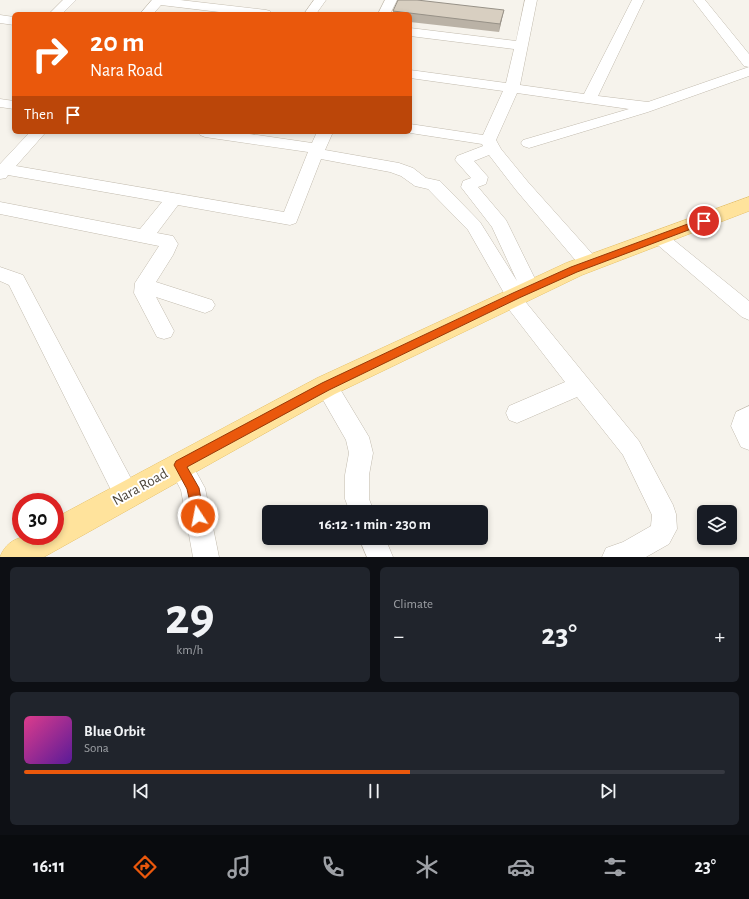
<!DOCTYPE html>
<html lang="en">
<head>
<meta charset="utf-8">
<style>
  :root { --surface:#171b24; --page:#20242c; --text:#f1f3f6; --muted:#9ea1a6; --line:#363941; --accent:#ea580c }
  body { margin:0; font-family:"Alegreya Sans",sans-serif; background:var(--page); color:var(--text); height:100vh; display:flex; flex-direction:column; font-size:15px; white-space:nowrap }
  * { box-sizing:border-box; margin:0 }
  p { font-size:13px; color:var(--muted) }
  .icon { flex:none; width:22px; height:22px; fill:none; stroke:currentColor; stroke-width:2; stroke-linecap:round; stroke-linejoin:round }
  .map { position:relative; height:557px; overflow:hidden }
  .side { display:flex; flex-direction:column; gap:10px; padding:10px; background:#0d0f14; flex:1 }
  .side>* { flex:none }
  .banner { position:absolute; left:12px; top:12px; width:400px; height:122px; border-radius:6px; box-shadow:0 2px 6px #0003; background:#ea580c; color:#fff; overflow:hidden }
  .tools { position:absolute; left:697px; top:505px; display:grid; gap:8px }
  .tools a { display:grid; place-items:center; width:40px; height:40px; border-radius:6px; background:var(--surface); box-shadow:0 2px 6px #0003; font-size:20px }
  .speed { position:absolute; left:12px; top:493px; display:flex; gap:8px; font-size:20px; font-weight:700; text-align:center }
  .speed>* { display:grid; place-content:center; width:52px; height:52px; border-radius:50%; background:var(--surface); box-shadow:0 2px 6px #0003; line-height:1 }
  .speed .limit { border:6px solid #d22; background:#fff; color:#111 }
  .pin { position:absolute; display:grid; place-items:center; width:34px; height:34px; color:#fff; margin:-17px; border:2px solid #fff; border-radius:50%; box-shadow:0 1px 4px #0007 }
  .me { position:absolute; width:44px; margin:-22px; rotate:349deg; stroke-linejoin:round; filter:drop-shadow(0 0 3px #0008) }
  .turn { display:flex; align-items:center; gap:14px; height:84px; padding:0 12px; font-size:18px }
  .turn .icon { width:52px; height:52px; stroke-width:2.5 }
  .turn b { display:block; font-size:28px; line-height:34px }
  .then { display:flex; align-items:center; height:38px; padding:0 12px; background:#0003; gap:8px; font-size:15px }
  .big { font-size:30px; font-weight:700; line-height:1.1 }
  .side .tile { flex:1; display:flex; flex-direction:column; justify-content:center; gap:6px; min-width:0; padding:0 14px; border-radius:6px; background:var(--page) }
  .side .dial { align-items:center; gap:0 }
  .dial b { font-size:52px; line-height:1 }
  .song { display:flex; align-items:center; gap:12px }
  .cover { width:48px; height:48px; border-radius:6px; background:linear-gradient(135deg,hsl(330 70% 55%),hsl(270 70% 35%)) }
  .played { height:4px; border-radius:2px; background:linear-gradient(90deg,var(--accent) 55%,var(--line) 55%) }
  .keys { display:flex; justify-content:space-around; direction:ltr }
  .heat { display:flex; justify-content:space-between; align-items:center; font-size:22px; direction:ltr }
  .side .tiles { flex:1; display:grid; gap:10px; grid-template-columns:1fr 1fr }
  .tile:last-child { grid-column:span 2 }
  .trip { position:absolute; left:262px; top:505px; width:226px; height:40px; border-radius:6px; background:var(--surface); box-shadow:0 2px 6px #0003; font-weight:700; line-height:40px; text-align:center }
  .menu { display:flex; height:64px; justify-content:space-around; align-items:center; background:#090b0e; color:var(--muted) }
  .menu .icon { width:28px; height:28px }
  .menu .active { color:var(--accent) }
  .menu b { font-size:18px; color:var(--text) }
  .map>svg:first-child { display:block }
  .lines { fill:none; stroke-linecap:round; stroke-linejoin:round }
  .minor-casing { stroke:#c2bbae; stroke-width:1 }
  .major-casing { stroke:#e6c16a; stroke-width:1 }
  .minor { fill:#fff; fill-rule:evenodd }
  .major { fill:#ffe39c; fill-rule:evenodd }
  .wall { fill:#bab2a6 }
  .shaded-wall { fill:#979187 }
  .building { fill:#d8cfc1; stroke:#979187 }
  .route { fill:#ea580c; stroke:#983908 }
  .labels { text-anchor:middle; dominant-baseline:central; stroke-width:4; stroke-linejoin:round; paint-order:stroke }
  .street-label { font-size:15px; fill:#4b4439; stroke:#fff }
</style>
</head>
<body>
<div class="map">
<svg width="749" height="557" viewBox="0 0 749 557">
  <rect width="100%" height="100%" fill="#f6f3ec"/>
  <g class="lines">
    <!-- minor casing -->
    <g class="minor-casing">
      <g id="minor">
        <polygon points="63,0 76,0 62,14 49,14"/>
        <polygon points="152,0 180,0 266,10 270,11 272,14 236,14 161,5 153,14 140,14"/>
        <polygon points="314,0 326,0 316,14 304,14"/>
        <polygon points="385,0 397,0 390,14 378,14"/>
        <polygon points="525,0 537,0 520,85 584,94 632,0 644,0 598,96 648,102 749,67 744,66 693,0 705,0 749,54 749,76 648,112 529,148 523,146 521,143 523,140 629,109 517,93 496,140 501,149 528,182 596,258 598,263 596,268 589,270 582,268 516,190 489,155 474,161 488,177 486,184 478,187 506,220 540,289 537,294 530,296 525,295 524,300 639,441 673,505 676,514 677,529 669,544 646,557 602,557 606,548 623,542 651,526 652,515 623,455 577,397 517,423 509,420 506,413 509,406 565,382 504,303 501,298 504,293 468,230 428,189 415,186 401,176 390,172 321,159 296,223 290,225 178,205 157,233 173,236 178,244 173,255 156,282 212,300 215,305 212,310 205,313 156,297 174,331 171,337 164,339 157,337 134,293 135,283 159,246 0,214 0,202 140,229 162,202 8,175 6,178 0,179 0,164 30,132 46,132 16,166 284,212 308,152 205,137 200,135 197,132 236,132 312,143 317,132 333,132 325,150 399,163 413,168 426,178 440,181 480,222 517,281 492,227 461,187 463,181 471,178 455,160 457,156 483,146 482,144 404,132 410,132 410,124 483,135 503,91 410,78 410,70 506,83 514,49 410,36 410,28 516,41"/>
        <polygon points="0,15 14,17 14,25 0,23"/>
        <polygon points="0,99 14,101 14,109 0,107"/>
        <polygon points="659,231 665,233 749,301 749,320 742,317 653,241 650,237 653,233"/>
        <polygon points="0,267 23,275 135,486 138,494 135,502 126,506 117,502 9,285 0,281"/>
        <polygon points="326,377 334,379 369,437 373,453 369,475 369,499 374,512 350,512 345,499 345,475 349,453 346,440 315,386 318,379"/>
        <polygon points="749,406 749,450 741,447 731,426 736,412"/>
        <polygon points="180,454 188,457 205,488 219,557 193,557 181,490 168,465 172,457"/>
        <polygon points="359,538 385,538 393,557 367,557"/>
      </g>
    </g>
    <!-- major casing -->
    <g class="major-casing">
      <path id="major" d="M749,197V211L582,275L335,394L44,557H0C10,532 33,536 55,536V518L317,378L508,290L566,263Z"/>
    </g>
    <!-- minor -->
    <use href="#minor" class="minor"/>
    <!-- major -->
    <use href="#major" class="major"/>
  </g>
  <!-- wall -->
  <polygon class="wall" points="504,10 499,32 410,22 410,14 393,14 393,11"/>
  <!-- shaded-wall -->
  <polygon class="shaded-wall" points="504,10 502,18 499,32 500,24"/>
  <!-- building -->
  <polygon class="building" points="398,0 417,0 504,10 500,24 393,11"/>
  <!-- route -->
  <polygon class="route" points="704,218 708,221 707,223 577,272 519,298 329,390 187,467 199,488 204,516 203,520 198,521 194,520 187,489 174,465 176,461 322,383 513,293 571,267"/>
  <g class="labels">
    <!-- street labels -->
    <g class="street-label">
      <text transform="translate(140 487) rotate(-29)">Nara Road</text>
    </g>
  </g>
</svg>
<div class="tools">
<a><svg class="icon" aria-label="layers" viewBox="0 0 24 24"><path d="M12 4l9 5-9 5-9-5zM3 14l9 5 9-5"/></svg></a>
</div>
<div class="speed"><div class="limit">30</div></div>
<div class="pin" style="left:704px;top:221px;background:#d93025"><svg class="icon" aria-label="arrive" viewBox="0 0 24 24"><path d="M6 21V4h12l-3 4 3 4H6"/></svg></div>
<svg class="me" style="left:198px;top:516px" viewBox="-20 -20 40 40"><circle r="17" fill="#ea580c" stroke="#fff" stroke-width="3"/><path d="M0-11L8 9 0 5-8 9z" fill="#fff"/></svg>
<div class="trip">16:12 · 1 min · 230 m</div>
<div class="banner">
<div class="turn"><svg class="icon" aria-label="right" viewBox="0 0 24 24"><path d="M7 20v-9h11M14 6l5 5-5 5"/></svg><div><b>20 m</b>Nara Road</div></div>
<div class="then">Then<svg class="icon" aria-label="arrive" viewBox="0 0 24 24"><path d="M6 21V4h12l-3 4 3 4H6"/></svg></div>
</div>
</div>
<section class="side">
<div class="tiles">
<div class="tile dial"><b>29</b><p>km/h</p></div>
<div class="tile"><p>Climate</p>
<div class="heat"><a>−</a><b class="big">23°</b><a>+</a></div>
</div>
<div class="tile">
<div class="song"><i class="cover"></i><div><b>Blue Orbit</b><p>Sona</p></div></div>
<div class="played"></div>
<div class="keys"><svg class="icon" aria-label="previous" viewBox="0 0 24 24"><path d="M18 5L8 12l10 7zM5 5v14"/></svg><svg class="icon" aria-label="pause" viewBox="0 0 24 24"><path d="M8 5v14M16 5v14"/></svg><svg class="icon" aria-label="next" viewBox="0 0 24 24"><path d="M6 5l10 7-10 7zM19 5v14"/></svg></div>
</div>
</div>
</section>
<nav class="menu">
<b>16:11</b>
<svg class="icon active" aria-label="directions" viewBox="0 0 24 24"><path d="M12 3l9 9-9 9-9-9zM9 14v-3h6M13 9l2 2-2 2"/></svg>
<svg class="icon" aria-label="music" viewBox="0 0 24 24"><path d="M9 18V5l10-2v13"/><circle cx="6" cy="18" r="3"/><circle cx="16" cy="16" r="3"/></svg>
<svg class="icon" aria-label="phone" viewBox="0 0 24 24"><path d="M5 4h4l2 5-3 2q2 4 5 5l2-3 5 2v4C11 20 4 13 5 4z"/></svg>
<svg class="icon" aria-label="climate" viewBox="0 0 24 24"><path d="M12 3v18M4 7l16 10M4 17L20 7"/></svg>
<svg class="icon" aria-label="car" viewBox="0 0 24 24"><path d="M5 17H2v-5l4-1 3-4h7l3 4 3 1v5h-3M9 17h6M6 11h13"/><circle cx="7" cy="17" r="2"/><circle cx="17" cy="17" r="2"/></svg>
<svg class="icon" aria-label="filters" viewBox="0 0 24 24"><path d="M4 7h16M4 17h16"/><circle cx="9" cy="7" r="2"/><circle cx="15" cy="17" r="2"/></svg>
<b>23°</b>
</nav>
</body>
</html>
